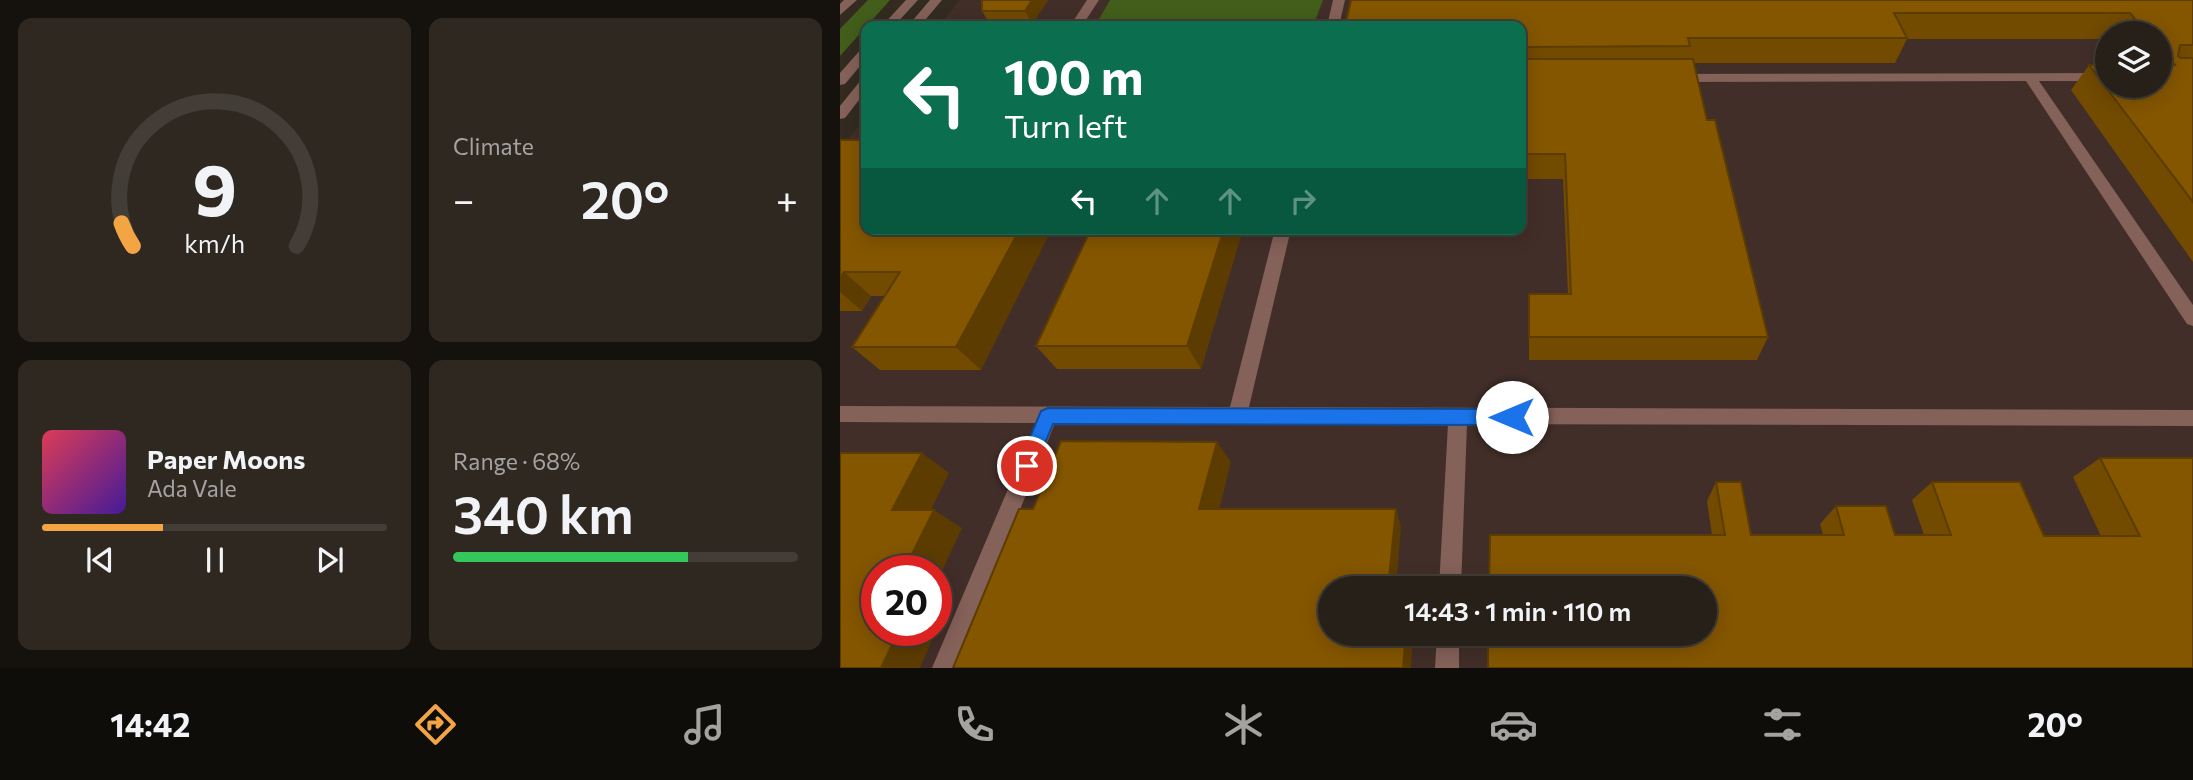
<!DOCTYPE html>
<html lang="en">
<head>
<meta charset="utf-8">
<style>
  :root { --surface:#262018; --page:#2e2821; --text:#f1f3f6; --muted:#a4a3a2; --line:#423e37; --accent:#f3a443 }
  body { margin:0; font-family:Commissioner,sans-serif; background:var(--page); color:var(--text); height:100vh; display:flex; flex-direction:column; font-size:26px; white-space:nowrap }
  * { box-sizing:border-box; margin:0 }
  p { font-size:23px; color:var(--muted) }
  .icon { flex:none; width:38px; height:38px; fill:none; stroke:currentColor; stroke-width:2; stroke-linecap:round; stroke-linejoin:round }
  .map { position:relative; flex:1; overflow:hidden }
  .drawer { display:flex; flex-direction:column; gap:18px; padding:18px; background:#15120d; width:840px }
  .drawer>* { flex:none }
  .banner { position:absolute; left:21px; top:21px; width:665px; height:214px; border-radius:14px; box-shadow:0 4px 18px #0003,0 0 0 2px var(--line); background:#0b6e4f; color:#fff; overflow:hidden }
  .fabs { position:absolute; left:1255px; top:21px; display:grid; gap:14px }
  .fabs a { display:grid; place-items:center; width:77px; height:77px; border-radius:50%; background:var(--surface); box-shadow:0 4px 18px #0003,0 0 0 2px var(--line); font-size:35px }
  .speed { position:absolute; left:21px; top:555px; display:flex; gap:14px; font-size:35px; font-weight:700; text-align:center }
  .speed>* { display:grid; place-content:center; width:91px; height:91px; border-radius:50%; background:var(--surface); box-shadow:0 4px 18px #0003,0 0 0 2px var(--line); line-height:1 }
  .speed .limit { border:10px solid #d22; background:#fff; color:#111 }
  .pin { position:absolute; display:grid; place-items:center; width:60px; height:60px; color:#fff; margin:-30px; border:4px solid #fff; border-radius:50%; box-shadow:0 2px 7px #0007 }
  .me { position:absolute; width:77px; margin:-38px; rotate:270deg; stroke-linejoin:round; filter:drop-shadow(0 0 5px #0008) }
  .turn { display:flex; align-items:center; gap:24px; height:147px; padding:0 28px; font-size:32px }
  .turn .icon { width:91px; height:91px; stroke-width:2.5 }
  .turn b { display:block; font-size:49px; line-height:60px }
  .lanes { display:flex; align-items:center; height:66px; padding:0 28px; background:#0003; justify-content:center; gap:35px; direction:ltr }
  .lanes .off { opacity:.35 }
  .big { font-size:52px; font-weight:600; line-height:1.1 }
  .drawer .tile { flex:1; display:flex; flex-direction:column; justify-content:center; gap:10px; min-width:0; padding:0 24px; border-radius:14px; background:var(--page) }
  .drawer .dial { align-items:center; gap:0 }
  .dial svg { height:182px; overflow:visible; fill:none; stroke:var(--line); stroke-width:7; stroke-linecap:round; text-anchor:middle }
  .dial text { fill:var(--text); stroke:none }
  .song { display:flex; align-items:center; gap:21px }
  .cover { width:84px; height:84px; border-radius:10px; background:linear-gradient(135deg,hsl(350 70% 55%),hsl(260 70% 35%)) }
  .played { height:7px; border-radius:4px; background:linear-gradient(90deg,var(--accent) 35%,var(--line) 35%) }
  .keys { display:flex; justify-content:space-around; direction:ltr }
  .heat { display:flex; justify-content:space-between; align-items:center; font-size:38px; direction:ltr }
  .charge { height:10px; border-radius:5px; background:linear-gradient(90deg,#34c759 68%,var(--line) 0) }
  .drawer .tiles { flex:1; display:grid; gap:18px; grid-template-columns:repeat(2,1fr) }
  .trip { position:absolute; left:478px; top:576px; width:399px; height:70px; border-radius:35px; background:var(--surface); box-shadow:0 4px 18px #0003,0 0 0 2px var(--line); font-weight:600; line-height:70px; text-align:center }
  .tab-bar { display:flex; height:112px; justify-content:space-around; align-items:center; background:#0f0d0a; color:var(--muted) }
  .tab-bar .icon { width:49px; height:49px }
  .tab-bar .current { color:var(--accent) }
  .tab-bar b { font-size:32px; color:var(--text) }
  main { display:flex; flex:1; min-height:0 }
  .map>svg:first-child { display:block }
  .industrial { fill:#422e29; fill-rule:evenodd }
  .green { fill:#425e1a }
  .lines { fill:none; stroke-linecap:round; stroke-linejoin:round }
  .minor { fill:#846159; fill-rule:evenodd }
  .wall { fill:#724a00 }
  .shaded-wall { fill:#5c3c00 }
  .building { fill:#845600; stroke:#5c3c00; stroke-width:2 }
  .route { fill:#1a73e8; stroke:#114b97; stroke-width:2 }
</style>
</head>
<body>
<main>
<section class="drawer">
<div class="tiles">
<div class="tile dial"><svg viewBox="0 0 100 80">
<path d="M14 69A42 42 0 1 1 86 69"/>
<path d="M14 69A42 42 0 0 1 9 59" stroke="#f3a443"/>
<text x="50" y="56" font-size="32" font-weight="700">9</text>
<text x="50" y="72" font-size="11">km/h</text>
</svg></div>
<div class="tile"><p>Climate</p>
<div class="heat"><a>−</a><b class="big">20°</b><a>+</a></div>
</div>
<div class="tile">
<div class="song"><i class="cover"></i><div><b>Paper Moons</b><p>Ada Vale</p></div></div>
<div class="played"></div>
<div class="keys"><svg class="icon" aria-label="previous" viewBox="0 0 24 24"><path d="M18 5L8 12l10 7zM5 5v14"/></svg><svg class="icon" aria-label="pause" viewBox="0 0 24 24"><path d="M8 5v14M16 5v14"/></svg><svg class="icon" aria-label="next" viewBox="0 0 24 24"><path d="M6 5l10 7-10 7zM19 5v14"/></svg></div>
</div>
<div class="tile"><p>Range · 68%</p><b class="big">340 km</b><div class="charge"></div></div>
</div>
</section>
<div class="map">
<svg width="1353" height="668" viewBox="0 0 1353 668">
  <rect width="100%" height="100%" fill="#332b20"/>
  <!-- industrial -->
  <path class="industrial" d="M120,0H1353V668H0V150L26,117V229H681V26H99ZM1267,33H1320V86H1267ZM37,570H96V630H37ZM490,588H864V634H490Z"/>
  <!-- green -->
  <g class="green">
    <polygon points="28,0 50,0 0,56 0,29"/>
    <polygon points="270,0 483,0 473,26 255,26"/>
  </g>
  <g class="lines">
    <!-- minor -->
    <g class="minor">
      <polygon points="4,0 17,0 0,15 0,4"/>
      <polygon points="66,0 78,0 54,26 42,26"/>
      <polygon points="90,0 102,0 80,26 68,26"/>
      <polygon points="247,0 259,0 242,26 230,26"/>
      <polygon points="493,0 505,0 499,26 487,26"/>
      <polygon points="26,47 26,59 5,84 0,85 0,73 22,48"/>
      <polygon points="1267,73 1267,81 1199,81 1353,305 1353,326 1347,324 1186,81 835,82 828,78 835,74"/>
      <polygon points="26,79 26,91 5,118 0,119 0,106 21,80"/>
      <polygon points="435,229 451,229 409,407 1353,410 1353,426 627,424 621,588 599,588 608,424 215,423 116,668 92,668 196,423 0,422 0,406 390,407"/>
      <polygon points="597,634 619,634 619,668 595,668"/>
    </g>
  </g>
  <!-- wall -->
  <g class="wall">
    <polygon points="142,0 208,0 192,24 150,24 142,11"/>
    <polygon points="1353,0 1353,262 1231,90 1249,65 1320,86 1320,33 1267,33 1267,39 1067,39 1055,63 854,63 867,120 928,337 917,360 689,360 689,294 728,294 723,179 681,179 681,26"/>
    <polygon points="0,140 141,370 40,370 12,347 44,296 31,296 22,311 0,311"/>
    <polygon points="251,229 403,229 361,369 217,369 196,346"/>
    <polygon points="1260,458 1353,458 1353,668 872,535 867,501 876,482 911,535 983,535 980,524 996,506 1055,535 1084,535 1072,500 1092,482 1204,536 1261,536 1233,477"/>
  </g>
  <!-- shaded-wall -->
  <g class="shaded-wall">
    <polygon points="192,0 208,0 192,24 185,11"/>
    <polygon points="180,229 212,229 141,370 116,347"/>
    <polygon points="384,229 403,229 361,369 347,346"/>
    <polygon points="4,272 31,296 22,311 0,292 0,278"/>
    <polygon points="377,442 391,462 375,527 359,509"/>
    <polygon points="82,453 109,473 82,528 52,510"/>
    <polygon points="556,509 561,527 556,588 548,588"/>
    <polygon points="94,510 122,528 96,584 96,570 64,570"/>
    <polygon points="59,630 87,630 95,633 80,668 41,668"/>
    <polygon points="566,634 573,634 571,668 563,668"/>
  </g>
  <!-- building -->
  <g class="building">
    <polygon points="142,0 192,0 185,11 142,11"/>
    <polygon points="511,0 1353,0 1353,45 1340,45 1338,56 1341,58 1353,58 1353,202 1249,65 1267,65 1267,86 1320,86 1320,65 1335,65 1320,47 1320,33 1307,33 1290,13 1054,13 1067,38 848,38 850,46 681,47 681,26 505,26"/>
    <polygon points="681,59 853,59 867,120 875,120 928,337 689,337 689,294 731,294 725,154 681,154"/>
    <polygon points="0,140 26,140 26,229 180,229 116,347 12,347 60,272 4,272 0,278"/>
    <polygon points="251,229 384,229 347,346 196,346"/>
    <polygon points="221,441 377,442 359,509 556,509 548,588 490,588 490,634 566,634 563,668 113,668 179,509 193,509"/>
    <polygon points="0,453 82,453 52,510 94,510 64,570 37,570 37,630 59,630 41,668 0,668"/>
    <polygon points="1260,458 1353,458 1353,668 648,668 648,634 864,634 864,588 649,588 650,535 885,535 876,482 901,482 911,535 1004,535 996,506 1046,506 1055,535 1111,535 1092,482 1180,482 1204,536 1300,536"/>
  </g>
  <!-- route -->
  <polygon class="route" points="208,408 672,409 678,412 681,417 678,422 672,425 213,424 193,472 187,475 181,472 178,466 201,411"/>
</svg>
<div class="fabs">
<a><svg class="icon" aria-label="layers" viewBox="0 0 24 24"><path d="M12 4l9 5-9 5-9-5zM3 14l9 5 9-5"/></svg></a>
</div>
<div class="speed"><div class="limit">20</div></div>
<div class="pin" style="left:187px;top:466px;background:#d93025"><svg class="icon" aria-label="arrive" viewBox="0 0 24 24"><path d="M6 21V4h12l-3 4 3 4H6"/></svg></div>
<svg class="me" style="left:672px;top:417px" viewBox="-20 -20 40 40"><circle r="19" fill="#fff"/><path d="M0-13L10 11 0 6-10 11z" fill="#1a73e8"/></svg>
<div class="trip">14:43 · 1 min · 110 m</div>
<div class="banner">
<div class="turn"><svg class="icon" aria-label="left" viewBox="0 0 24 24"><path d="M17 20v-9H6M10 6l-5 5 5 5"/></svg><div><b>100 m</b>Turn left</div></div>
<div class="lanes"><svg class="icon" aria-label="left" viewBox="0 0 24 24"><path d="M17 20v-9H6M10 6l-5 5 5 5"/></svg><svg class="icon off" aria-label="ahead" viewBox="0 0 24 24"><path d="M12 20V5M6 11l6-6 6 6"/></svg><svg class="icon off" aria-label="ahead" viewBox="0 0 24 24"><path d="M12 20V5M6 11l6-6 6 6"/></svg><svg class="icon off" aria-label="right" viewBox="0 0 24 24"><path d="M7 20v-9h11M14 6l5 5-5 5"/></svg></div>
</div>
</div>
</main>
<nav class="tab-bar">
<b>14:42</b>
<svg class="icon current" aria-label="directions" viewBox="0 0 24 24"><path d="M12 3l9 9-9 9-9-9zM9 14v-3h6M13 9l2 2-2 2"/></svg>
<svg class="icon" aria-label="music" viewBox="0 0 24 24"><path d="M9 18V5l10-2v13"/><circle cx="6" cy="18" r="3"/><circle cx="16" cy="16" r="3"/></svg>
<svg class="icon" aria-label="phone" viewBox="0 0 24 24"><path d="M5 4h4l2 5-3 2q2 4 5 5l2-3 5 2v4C11 20 4 13 5 4z"/></svg>
<svg class="icon" aria-label="climate" viewBox="0 0 24 24"><path d="M12 3v18M4 7l16 10M4 17L20 7"/></svg>
<svg class="icon" aria-label="car" viewBox="0 0 24 24"><path d="M5 17H2v-5l4-1 3-4h7l3 4 3 1v5h-3M9 17h6M6 11h13"/><circle cx="7" cy="17" r="2"/><circle cx="17" cy="17" r="2"/></svg>
<svg class="icon" aria-label="filters" viewBox="0 0 24 24"><path d="M4 7h16M4 17h16"/><circle cx="9" cy="7" r="2"/><circle cx="15" cy="17" r="2"/></svg>
<b>20°</b>
</nav>
</body>
</html>
